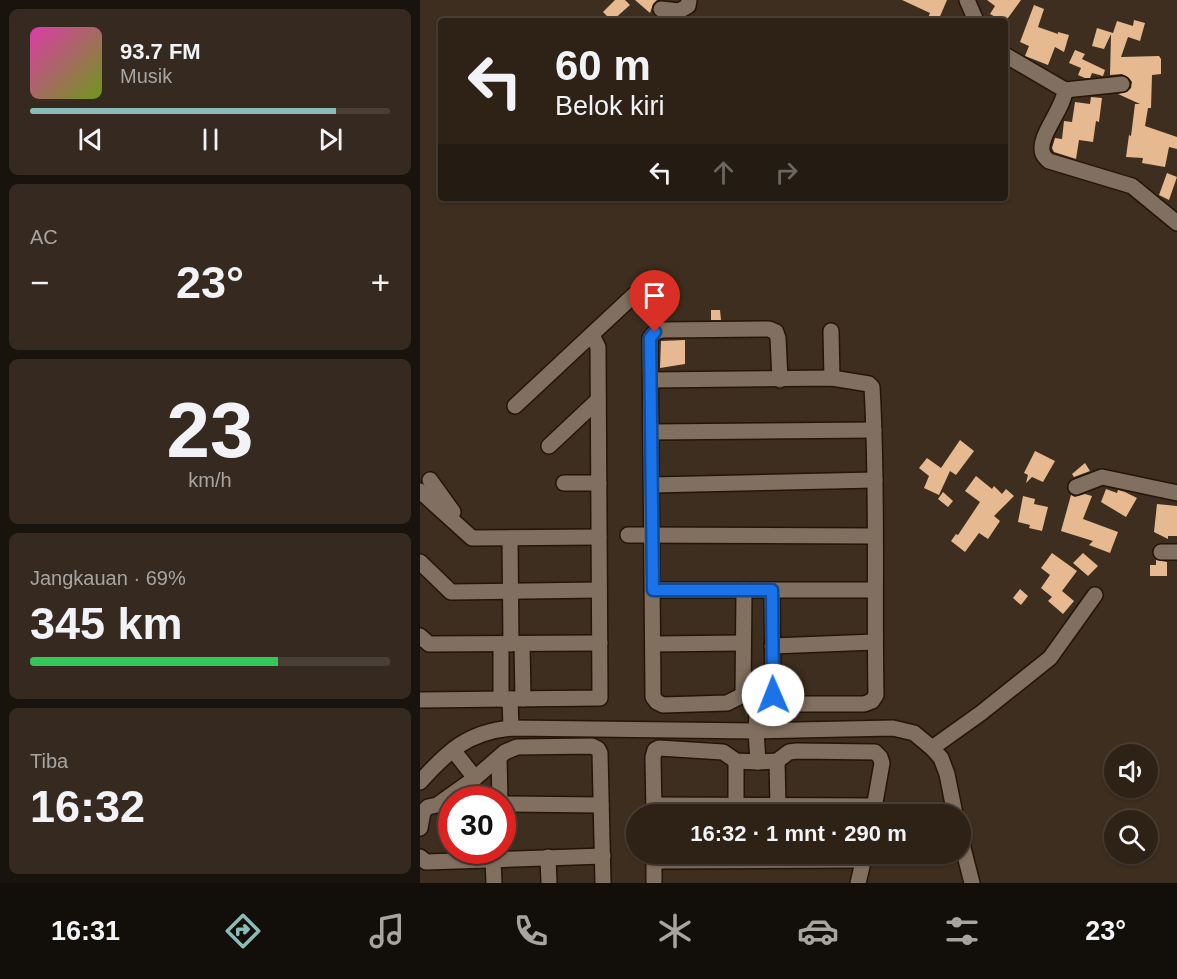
<!DOCTYPE html>
<html lang="id">
<head>
<meta charset="utf-8">
<style>
  :root { --surface:#2e2217; --page:#362a20; --text:#f1f3f6; --muted:#a7a4a1; --line:#493f36; --accent:#8bbbb9 }
  body { margin:0; font-family:Arial,sans-serif; background:var(--page); color:var(--text); height:100vh; display:flex; flex-direction:column; font-size:22px; white-space:nowrap }
  * { box-sizing:border-box; margin:0 }
  p { font-size:20px; color:var(--muted) }
  .icon { flex:none; width:33px; height:33px; fill:none; stroke:currentColor; stroke-width:2; stroke-linecap:round; stroke-linejoin:round }
  .map { position:relative; flex:1; overflow:hidden }
  .side { display:flex; flex-direction:column; gap:9px; padding:9px; background:#19130d; width:420px }
  .side>* { flex:none }
  .banner { position:absolute; left:18px; top:18px; width:570px; height:183px; border-radius:6px; box-shadow:0 2px 4px #0004,0 0 0 2px var(--line); background:#2e2217; color:var(--text); overflow:hidden }
  .fabs { position:absolute; left:684px; top:744px; display:grid; gap:12px }
  .fabs a { display:grid; place-items:center; width:54px; height:54px; border-radius:50%; background:var(--surface); box-shadow:0 2px 4px #0004,0 0 0 2px var(--line); font-size:30px }
  .speed { position:absolute; left:18px; top:786px; display:flex; gap:12px; font-size:30px; font-weight:700; text-align:center }
  .speed>* { display:grid; place-content:center; width:78px; height:78px; border-radius:50%; background:var(--surface); box-shadow:0 2px 4px #0004,0 0 0 2px var(--line); line-height:1 }
  .speed .limit { border:9px solid #d22; background:#fff; color:#111 }
  .pin { position:absolute; display:grid; place-items:center; width:51px; height:51px; color:#fff; margin:-62px -26px; border-radius:50% 50% 50% 0; rotate:-45deg; box-shadow:0 0 6px #0007 }
  .pin .icon { rotate:45deg }
  .me { position:absolute; width:66px; margin:-33px; rotate:359deg; stroke-linejoin:round; filter:drop-shadow(0 0 4px #0008) }
  .turn { display:flex; align-items:center; gap:21px; height:126px; padding:0 18px; font-size:27px }
  .turn .icon { width:78px; height:78px; stroke-width:2.5 }
  .turn b { display:block; font-size:42px; line-height:51px }
  .lanes { display:flex; align-items:center; height:57px; padding:0 18px; background:#0003; justify-content:center; gap:30px; direction:ltr }
  .lanes .off { opacity:.35 }
  .big { font-size:45px; font-weight:800; line-height:1.1 }
  .side .widget { flex:1; display:flex; flex-direction:column; justify-content:center; gap:9px; min-width:0; padding:0 21px; border-radius:9px; background:var(--page) }
  .side .dial { align-items:center; gap:0 }
  .dial b { font-size:78px; line-height:1 }
  .song { display:flex; align-items:center; gap:18px }
  .cover { width:72px; height:72px; border-radius:9px; background:linear-gradient(135deg,hsl(320 70% 55%),hsl(80 70% 35%)) }
  .played { height:6px; border-radius:3px; background:linear-gradient(90deg,var(--accent) 85%,var(--line) 85%) }
  .keys { display:flex; justify-content:space-around; direction:ltr }
  .heat { display:flex; justify-content:space-between; align-items:center; font-size:33px; direction:ltr }
  .charge { height:9px; border-radius:4px; background:linear-gradient(90deg,#34c759 69%,var(--line) 0) }
  .trip { position:absolute; left:206px; top:804px; width:345px; height:60px; border-radius:30px; background:var(--surface); box-shadow:0 2px 4px #0004,0 0 0 2px var(--line); font-weight:800; line-height:60px; text-align:center }
  .tabs { display:flex; height:96px; justify-content:space-around; align-items:center; background:#120e09; color:var(--muted) }
  .tabs .icon { width:42px; height:42px }
  .tabs .selected { color:var(--accent) }
  .tabs b { font-size:27px; color:var(--text) }
  main { display:flex; flex:1; min-height:0 }
  .map>svg:first-child { display:block }
  .building { fill:#e7b990 }
  .lines { fill:none; stroke-linecap:round; stroke-linejoin:round }
  .minor-casing { stroke:#241508; stroke-width:18 }
  .minor { stroke:#816f5f; stroke-width:15 }
  .route-casing { stroke:#114b97; stroke-width:15 }
  .route { stroke:#1a73e8; stroke-width:10 }
</style>
</head>
<body>
<main>
<section class="side">
<div class="widget">
<div class="song"><i class="cover"></i><div><b>93.7 FM</b><p>Musik</p></div></div>
<div class="played"></div>
<div class="keys"><svg class="icon" aria-label="previous" viewBox="0 0 24 24"><path d="M18 5L8 12l10 7zM5 5v14"/></svg><svg class="icon" aria-label="pause" viewBox="0 0 24 24"><path d="M8 5v14M16 5v14"/></svg><svg class="icon" aria-label="next" viewBox="0 0 24 24"><path d="M6 5l10 7-10 7zM19 5v14"/></svg></div>
</div>
<div class="widget"><p>AC</p>
<div class="heat"><a>−</a><b class="big">23°</b><a>+</a></div>
</div>
<div class="widget dial"><b>23</b><p>km/h</p></div>
<div class="widget"><p>Jangkauan · 69%</p><b class="big">345 km</b><div class="charge"></div></div>
<div class="widget"><p>Tiba</p><b class="big">16:32</b></div>
</section>
<div class="map">
<svg width="757" height="883" viewBox="0 0 757 883">
  <rect width="100%" height="100%" fill="#3d2e1f"/>
  <!-- building -->
  <g class="building">
    <polygon points="195,0 205,0 210,5 192,21 183,12"/>
    <polygon points="215,0 237,0 233,4 230,13"/>
    <polygon points="482,0 527,0 518,21 508,18 510,13"/>
    <polygon points="567,0 601,0 585,22 570,14 575,6"/>
    <polygon points="614,5 624,9 618,27 638,34 638,32 649,35 644,52 635,47 628,65 605,56 609,46 600,42"/>
    <polygon points="714,20 725,23 720,41 708,37 701,57 739,56 741,59 741,74 732,75 731,108 728,108 725,126 757,137 757,149 749,147 745,167 722,163 723,158 706,157 709,135 711,136 715,104 720,104 698,94 707,92 711,88 712,82 709,78 702,74 690,75 691,34 684,49 672,46 677,28 693,33 697,21 713,26"/>
    <polygon points="655,50 665,54 662,59 685,70 683,76 672,73 670,78 665,78 658,75 661,68 649,63"/>
    <polygon points="671,97 682,98 679,122 676,121 673,142 659,140 656,159 634,152 632,148 635,138 642,139 644,121 652,122 655,102 670,104"/>
    <polygon points="747,173 757,177 749,200 739,195"/>
    <polygon points="291,310 300,310 301,320 291,320"/>
    <polygon points="265,340 265,364 240,368 241,341"/>
    <polygon points="540,440 554,451 536,475 530,471 519,495 504,488 509,476 499,468 507,458 521,468"/>
    <polygon points="615,451 635,461 623,482 612,477 606,483 608,475 604,473"/>
    <polygon points="665,463 670,471 654,477 652,474"/>
    <polygon points="556,476 572,489 574,486 582,494 586,489 594,496 574,516 580,521 568,539 559,533 545,552 531,541 536,534 538,535 560,502 545,491"/>
    <polygon points="686,489 697,493 698,490 705,492 717,498 706,517 681,502"/>
    <polygon points="523,492 533,501 528,507 518,499"/>
    <polygon points="665,494 672,496 663,519 698,532 690,553 669,545 673,541 641,531 651,495 655,497"/>
    <polygon points="603,496 615,499 614,504 628,507 622,531 609,528 610,525 598,522"/>
    <polygon points="737,504 757,506 757,536 748,536 748,539 734,532"/>
    <polygon points="632,553 657,571 642,591 654,601 643,614 628,601 632,597 621,588 630,575 621,568"/>
    <polygon points="663,553 678,566 668,576 653,563"/>
    <polygon points="736,560 747,562 747,576 730,576 730,565 736,565"/>
    <polygon points="600,589 608,596 601,605 593,598"/>
  </g>
  <g class="lines">
    <!-- minor casing -->
    <g class="minor-casing">
      <g id="minor">
        <polyline points="547,0 556,21"/>
        <polyline points="241,9 259,11 268,6 269,0"/>
        <path d="M585,55L645,90C644,109 616,138 623,154C624,157 627,159 629,161L712,186L757,223"/>
        <polyline points="645,90 702,84"/>
        <polyline points="411,331 412,378"/>
        <path d="M231,380L412,378L449,384L452,387C458,490 454,592 456,695L452,701L444,704H371L365,703L353,695H323L307,703L243,705L237,702L233,697L230,338L235,332L242,330L349,329L356,332L358,338L360,380"/>
        <polyline points="95,406 214,295"/>
        <polyline points="232,432 454,430"/>
        <polyline points="129,446 178,400"/>
        <polyline points="10,480 33,512"/>
        <polyline points="144,483 179,483"/>
        <polyline points="232,485 455,480"/>
        <polyline points="656,487 682,477 757,493"/>
        <polyline points="0,491 52,538 179,537"/>
        <polyline points="208,535 455,536"/>
        <polyline points="90,538 91,644"/>
        <polyline points="741,552 757,552"/>
        <polyline points="0,562 31,592 179,590"/>
        <polyline points="233,590 454,590"/>
        <polyline points="352,590 353,695"/>
        <polyline points="0,636 9,644 180,643"/>
        <polyline points="81,644 81,699"/>
        <polyline points="102,644 103,699"/>
        <polyline points="233,644 323,643"/>
        <polyline points="352,646 455,642"/>
        <polyline points="323,695 324,590"/>
        <polyline points="90,699 91,728"/>
        <polyline points="0,700 180,698 178,347 172,335"/>
        <polyline points="512,748 561,713 630,658 675,595"/>
        <polyline points="33,750 55,778"/>
        <polyline points="79,758 80,800"/>
        <polyline points="316,761 316,805"/>
        <polyline points="357,761 358,806"/>
        <polyline points="338,762 336,731 338,695"/>
        <path d="M0,782C28,751 48,732 91,728L336,731L473,728L494,733L512,748L521,758L527,774L535,814"/>
        <polyline points="82,804 181,805"/>
        <polyline points="234,805 455,806"/>
        <polyline points="234,814 233,757 235,750 239,748 303,752 316,761 338,762 357,761 369,752 377,751 455,752 460,757 462,763 453,814"/>
        <polyline points="0,828 3,812 8,807 17,805 55,778 85,752 97,747 172,746 178,749 180,753 183,883"/>
        <polyline points="540,836 552,883"/>
        <polyline points="0,857 6,862 183,856"/>
        <polyline points="128,857 129,883"/>
        <polyline points="73,859 74,883"/>
        <polyline points="234,861 443,860"/>
        <polyline points="234,883 234,854"/>
        <polyline points="438,883 445,854"/>
      </g>
    </g>
    <!-- minor -->
    <use href="#minor" class="minor"/>
  </g>
  <g class="lines">
    <!-- route casing -->
    <g class="route-casing">
      <polyline id="route" points="235,332 230,338 233,590 352,590 353,695"/>
    </g>
    <!-- route -->
    <use href="#route" class="route"/>
  </g>
</svg>
<div class="fabs">
<a><svg class="icon" aria-label="sound" viewBox="0 0 24 24"><path d="M4 9h4l5-4v14l-5-4H4zM17 9q2 3 0 6"/></svg></a>
<a><svg class="icon" aria-label="search" viewBox="0 0 24 24"><circle cx="10" cy="10" r="6"/><path d="M15 15l6 6"/></svg></a>
</div>
<div class="speed"><div class="limit">30</div></div>
<div class="pin" style="left:235px;top:332px;background:#d93025"><svg class="icon" aria-label="arrive" viewBox="0 0 24 24"><path d="M6 21V4h12l-3 4 3 4H6"/></svg></div>
<svg class="me" style="left:353px;top:695px" viewBox="-20 -20 40 40"><circle r="19" fill="#fff"/><path d="M0-13L10 11 0 6-10 11z" fill="#1a73e8"/></svg>
<div class="trip">16:32 · 1 mnt · 290 m</div>
<div class="banner">
<div class="turn"><svg class="icon" aria-label="left" viewBox="0 0 24 24"><path d="M17 20v-9H6M10 6l-5 5 5 5"/></svg><div><b>60 m</b>Belok kiri</div></div>
<div class="lanes"><svg class="icon" aria-label="left" viewBox="0 0 24 24"><path d="M17 20v-9H6M10 6l-5 5 5 5"/></svg><svg class="icon off" aria-label="ahead" viewBox="0 0 24 24"><path d="M12 20V5M6 11l6-6 6 6"/></svg><svg class="icon off" aria-label="right" viewBox="0 0 24 24"><path d="M7 20v-9h11M14 6l5 5-5 5"/></svg></div>
</div>
</div>
</main>
<nav class="tabs">
<b>16:31</b>
<svg class="icon selected" aria-label="directions" viewBox="0 0 24 24"><path d="M12 3l9 9-9 9-9-9zM9 14v-3h6M13 9l2 2-2 2"/></svg>
<svg class="icon" aria-label="music" viewBox="0 0 24 24"><path d="M9 18V5l10-2v13"/><circle cx="6" cy="18" r="3"/><circle cx="16" cy="16" r="3"/></svg>
<svg class="icon" aria-label="phone" viewBox="0 0 24 24"><path d="M5 4h4l2 5-3 2q2 4 5 5l2-3 5 2v4C11 20 4 13 5 4z"/></svg>
<svg class="icon" aria-label="climate" viewBox="0 0 24 24"><path d="M12 3v18M4 7l16 10M4 17L20 7"/></svg>
<svg class="icon" aria-label="car" viewBox="0 0 24 24"><path d="M5 17H2v-5l4-1 3-4h7l3 4 3 1v5h-3M9 17h6M6 11h13"/><circle cx="7" cy="17" r="2"/><circle cx="17" cy="17" r="2"/></svg>
<svg class="icon" aria-label="filters" viewBox="0 0 24 24"><path d="M4 7h16M4 17h16"/><circle cx="9" cy="7" r="2"/><circle cx="15" cy="17" r="2"/></svg>
<b>23°</b>
</nav>
</body>
</html>
